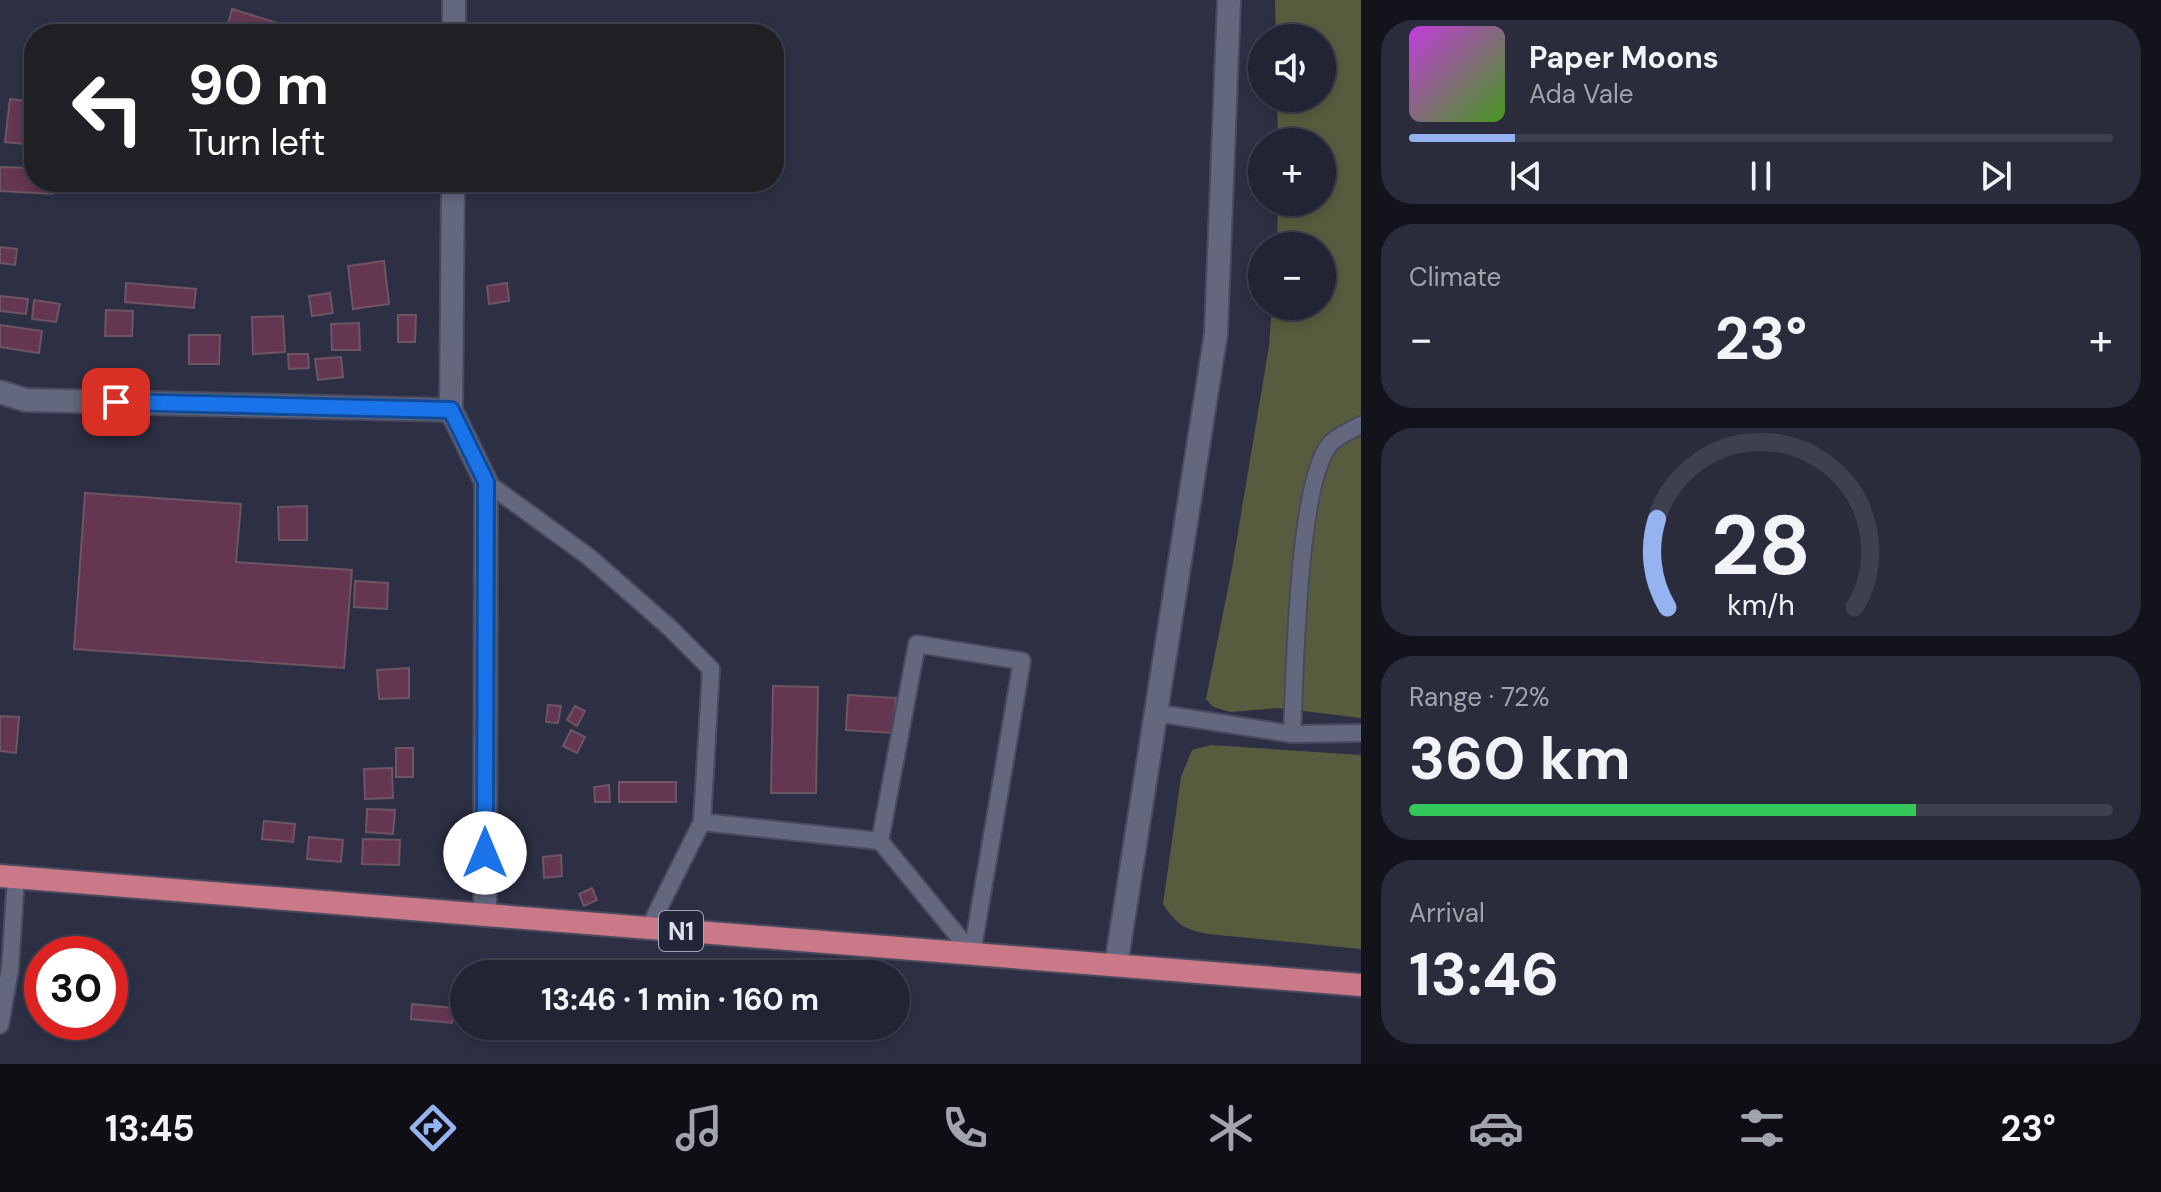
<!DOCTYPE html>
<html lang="en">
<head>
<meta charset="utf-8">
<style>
  :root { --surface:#222333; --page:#2a2b3b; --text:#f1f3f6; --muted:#a2a4ac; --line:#3f404e; --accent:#95b2f1 }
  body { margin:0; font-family:"DM Sans",sans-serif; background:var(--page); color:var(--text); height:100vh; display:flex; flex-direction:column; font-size:30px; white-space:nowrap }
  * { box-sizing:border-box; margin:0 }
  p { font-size:26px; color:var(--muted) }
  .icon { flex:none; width:44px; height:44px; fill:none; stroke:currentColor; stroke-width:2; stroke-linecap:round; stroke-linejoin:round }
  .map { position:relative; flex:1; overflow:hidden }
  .side { display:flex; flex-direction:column; gap:20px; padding:20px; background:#13131c; width:800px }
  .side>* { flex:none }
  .guide { position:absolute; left:24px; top:24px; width:760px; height:168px; border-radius:32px; box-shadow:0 4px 12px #0003,0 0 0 2px var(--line); background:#202124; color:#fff; overflow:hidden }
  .buttons { position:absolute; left:1248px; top:24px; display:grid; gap:16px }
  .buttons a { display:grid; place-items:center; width:88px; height:88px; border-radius:50%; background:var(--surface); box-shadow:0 4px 12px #0003,0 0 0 2px var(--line); font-size:40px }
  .speed { position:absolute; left:24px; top:936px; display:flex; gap:16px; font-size:40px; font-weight:700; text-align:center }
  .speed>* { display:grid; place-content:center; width:104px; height:104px; border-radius:50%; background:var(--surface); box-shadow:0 4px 12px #0003,0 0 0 2px var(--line); line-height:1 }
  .speed .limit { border:12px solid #d22; background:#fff; color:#111 }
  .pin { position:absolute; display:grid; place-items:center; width:68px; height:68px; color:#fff; margin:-34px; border-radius:16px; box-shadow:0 4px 12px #0006 }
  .me { position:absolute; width:88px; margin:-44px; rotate:0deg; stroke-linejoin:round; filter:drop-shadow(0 0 6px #0008) }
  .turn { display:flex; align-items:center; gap:28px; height:168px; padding:0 32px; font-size:36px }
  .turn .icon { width:104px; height:104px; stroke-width:2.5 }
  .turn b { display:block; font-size:56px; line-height:68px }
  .big { font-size:60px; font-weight:700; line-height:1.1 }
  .side .card { flex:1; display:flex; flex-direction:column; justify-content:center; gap:12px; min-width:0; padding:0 28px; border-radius:32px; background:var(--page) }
  .side .dial { align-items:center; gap:0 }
  .dial svg { height:208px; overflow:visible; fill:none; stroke:var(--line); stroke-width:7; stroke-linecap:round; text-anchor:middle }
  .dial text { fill:var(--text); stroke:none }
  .song { display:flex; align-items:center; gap:24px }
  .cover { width:96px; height:96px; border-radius:12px; background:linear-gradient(135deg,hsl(290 70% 55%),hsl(100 70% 35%)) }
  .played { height:8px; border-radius:4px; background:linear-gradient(90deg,var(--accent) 15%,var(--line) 15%) }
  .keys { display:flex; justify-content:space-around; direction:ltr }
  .heat { display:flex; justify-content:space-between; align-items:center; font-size:44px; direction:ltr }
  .charge { height:12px; border-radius:6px; background:linear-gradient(90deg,#34c759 72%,var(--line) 0) }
  .trip { position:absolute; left:450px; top:960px; width:460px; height:80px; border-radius:40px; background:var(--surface); box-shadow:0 4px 12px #0003,0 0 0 2px var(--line); font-weight:700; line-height:80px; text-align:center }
  .dock { display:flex; height:128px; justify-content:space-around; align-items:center; background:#0e0e14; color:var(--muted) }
  .dock .icon { width:56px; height:56px }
  .dock .on { color:var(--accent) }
  .dock b { font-size:36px; color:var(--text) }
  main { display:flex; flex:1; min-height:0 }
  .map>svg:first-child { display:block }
  .green { fill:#585c3e }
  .building { fill:#653652; stroke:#6d5562; stroke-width:2 }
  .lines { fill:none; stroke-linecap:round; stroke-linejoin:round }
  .service-casing { stroke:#494b5d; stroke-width:20 }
  .minor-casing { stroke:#494b5d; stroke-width:26 }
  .trunk-casing { stroke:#494b5d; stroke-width:26 }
  .service { stroke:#64687f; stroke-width:16 }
  .minor { stroke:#64687f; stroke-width:22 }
  .trunk { stroke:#ca7988; stroke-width:22 }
  .route-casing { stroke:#114b97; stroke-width:20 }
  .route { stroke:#1a73e8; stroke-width:14 }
  .labels { text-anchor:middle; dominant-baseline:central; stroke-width:8; stroke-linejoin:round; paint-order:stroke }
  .shield { fill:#23263a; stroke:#a5a8b7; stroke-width:2 }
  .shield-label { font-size:24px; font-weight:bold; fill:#dddfed }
</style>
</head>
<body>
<main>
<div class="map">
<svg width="1361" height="1064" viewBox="0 0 1361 1064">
  <rect width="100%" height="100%" fill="#2d2f44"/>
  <!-- green -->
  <g class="green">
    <polygon points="1275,0 1361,0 1361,718 1279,708 1231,712 1213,707 1206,699 1232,568 1269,346 1272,306 1322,306 1322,246 1277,246 1278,202 1322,202 1322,142 1278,142 1277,98 1322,98 1322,38 1276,38"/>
    <path d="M1211,745L1361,755V949L1208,934C1184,929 1177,925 1163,904L1181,777L1192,750Z"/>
  </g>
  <!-- building -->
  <g class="building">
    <polygon points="232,9 284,25 282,34 226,32"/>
    <polygon points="10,99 34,102 34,145 5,142"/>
    <polygon points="0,167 34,168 34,182 53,182 53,194 0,191"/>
    <polygon points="0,247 17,249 15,265 0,263"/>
    <polygon points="384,261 389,304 353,309 348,266"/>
    <polygon points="126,283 196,289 194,308 125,302"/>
    <polygon points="507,283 509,301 489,304 487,286"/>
    <polygon points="330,293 333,313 312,316 309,296"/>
    <polygon points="0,296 28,299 26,314 0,311"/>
    <polygon points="34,300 60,304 56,322 32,319"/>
    <polygon points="106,310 133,311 132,336 105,336"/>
    <polygon points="398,315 416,315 415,342 398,342"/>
    <polygon points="283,316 285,352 253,354 252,317"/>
    <polygon points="359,323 360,350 332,350 331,324"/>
    <polygon points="0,325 42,331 39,353 0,347"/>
    <polygon points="189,335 220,335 219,364 189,364"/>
    <polygon points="288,354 308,354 309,368 289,369"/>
    <polygon points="341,357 343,377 318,380 315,359"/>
    <polygon points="85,493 241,504 236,562 352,570 344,668 74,649"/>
    <polygon points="307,506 307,540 279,540 278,507"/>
    <polygon points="355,581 388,583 387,609 354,607"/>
    <polygon points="409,668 409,698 379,699 377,670"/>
    <polygon points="773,686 818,687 816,793 771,793"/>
    <polygon points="848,695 896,698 894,733 846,730"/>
    <polygon points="548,705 561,706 558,723 546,722"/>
    <polygon points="575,706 585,711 577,726 567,720"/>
    <polygon points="0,716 19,717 16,753 0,751"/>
    <polygon points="571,730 585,737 577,753 563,746"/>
    <rect x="396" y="748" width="17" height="29"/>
    <polygon points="392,768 393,798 365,799 364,769"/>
    <rect x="619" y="782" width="57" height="20"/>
    <polygon points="609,785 610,802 595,802 594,787"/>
    <polygon points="367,809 395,810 393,834 366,832"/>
    <polygon points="264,821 295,824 293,842 262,839"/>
    <polygon points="309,837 343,840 341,862 307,859"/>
    <polygon points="363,839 400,840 399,865 362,864"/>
    <polygon points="561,855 562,876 544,878 543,857"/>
    <polygon points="592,888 597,900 584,906 579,894"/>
    <polygon points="412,1004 454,1008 452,1023 411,1019"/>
  </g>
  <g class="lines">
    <!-- service casing -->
    <g class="service-casing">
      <g id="service">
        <polyline points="486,482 589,557 670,628 711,669 702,822"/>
        <polyline points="1156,713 1292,734 1361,733"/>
        <path d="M1292,734C1295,677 1297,483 1330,444C1337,436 1352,430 1361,425"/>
        <polyline points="649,928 702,822 880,841 972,953 1022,661 917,644 880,841"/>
        <polyline points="0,1025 10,969 16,877"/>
      </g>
    </g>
    <!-- minor casing -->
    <g class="minor-casing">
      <g id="minor">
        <polyline points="454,34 454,0"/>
        <polyline points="453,182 451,410 486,482 485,915"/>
        <polyline points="0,392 25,400 451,410"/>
        <polyline points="1116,965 1216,333 1229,0"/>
      </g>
    </g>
    <!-- trunk casing -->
    <g class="trunk-casing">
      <polyline id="trunk" points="0,876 1361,985"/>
    </g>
    <!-- service -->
    <use href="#service" class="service"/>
    <!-- minor -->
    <use href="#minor" class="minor"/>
    <!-- trunk -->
    <use href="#trunk" class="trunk"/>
  </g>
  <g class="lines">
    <!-- route casing -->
    <g class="route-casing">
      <polyline id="route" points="116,402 451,410 486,482 485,853"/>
    </g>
    <!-- route -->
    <use href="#route" class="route"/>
  </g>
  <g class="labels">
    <!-- shield labels -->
    <rect class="shield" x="659" y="911" width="44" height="40" rx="6"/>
    <g class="shield-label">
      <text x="681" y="931">N1</text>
    </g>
  </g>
</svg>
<div class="buttons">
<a><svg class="icon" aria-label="sound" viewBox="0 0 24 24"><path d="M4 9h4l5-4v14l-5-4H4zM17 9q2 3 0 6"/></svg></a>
<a>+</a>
<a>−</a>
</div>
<div class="speed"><div class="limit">30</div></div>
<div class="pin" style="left:116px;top:402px;background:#d93025"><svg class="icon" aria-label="arrive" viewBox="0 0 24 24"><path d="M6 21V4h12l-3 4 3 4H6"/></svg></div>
<svg class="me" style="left:485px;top:853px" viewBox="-20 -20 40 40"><circle r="19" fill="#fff"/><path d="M0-13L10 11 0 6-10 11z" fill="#1a73e8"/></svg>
<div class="trip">13:46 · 1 min · 160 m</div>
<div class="guide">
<div class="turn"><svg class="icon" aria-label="left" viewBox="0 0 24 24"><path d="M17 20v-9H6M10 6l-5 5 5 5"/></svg><div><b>90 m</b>Turn left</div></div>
</div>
</div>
<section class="side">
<div class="card">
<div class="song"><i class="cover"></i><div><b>Paper Moons</b><p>Ada Vale</p></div></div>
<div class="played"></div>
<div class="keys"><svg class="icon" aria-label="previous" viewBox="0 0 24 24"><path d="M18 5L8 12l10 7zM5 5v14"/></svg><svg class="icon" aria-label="pause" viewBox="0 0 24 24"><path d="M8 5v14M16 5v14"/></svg><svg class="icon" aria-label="next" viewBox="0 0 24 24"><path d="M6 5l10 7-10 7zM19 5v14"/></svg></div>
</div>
<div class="card"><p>Climate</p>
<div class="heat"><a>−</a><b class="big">23°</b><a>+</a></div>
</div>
<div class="card dial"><svg viewBox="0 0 100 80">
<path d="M14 69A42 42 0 1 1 86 69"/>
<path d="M14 69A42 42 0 0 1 10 35" stroke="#95b2f1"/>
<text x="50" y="56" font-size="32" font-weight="700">28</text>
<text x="50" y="72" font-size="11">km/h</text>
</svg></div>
<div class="card"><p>Range · 72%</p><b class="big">360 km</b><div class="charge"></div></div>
<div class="card"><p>Arrival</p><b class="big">13:46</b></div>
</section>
</main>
<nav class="dock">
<b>13:45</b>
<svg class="icon on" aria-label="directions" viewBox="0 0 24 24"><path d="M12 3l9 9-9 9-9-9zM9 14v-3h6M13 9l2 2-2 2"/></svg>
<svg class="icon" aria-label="music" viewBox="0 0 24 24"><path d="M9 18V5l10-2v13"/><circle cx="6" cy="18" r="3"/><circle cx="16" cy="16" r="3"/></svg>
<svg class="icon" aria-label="phone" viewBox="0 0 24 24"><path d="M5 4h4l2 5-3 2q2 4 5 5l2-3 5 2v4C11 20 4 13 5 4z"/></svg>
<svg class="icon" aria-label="climate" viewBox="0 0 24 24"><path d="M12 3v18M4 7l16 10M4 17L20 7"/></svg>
<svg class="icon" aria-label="car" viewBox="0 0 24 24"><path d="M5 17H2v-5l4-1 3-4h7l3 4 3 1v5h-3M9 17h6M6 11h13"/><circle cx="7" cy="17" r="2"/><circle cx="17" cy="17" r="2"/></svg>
<svg class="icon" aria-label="filters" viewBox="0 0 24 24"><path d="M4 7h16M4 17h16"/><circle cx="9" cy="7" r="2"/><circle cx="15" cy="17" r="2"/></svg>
<b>23°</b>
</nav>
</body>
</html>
